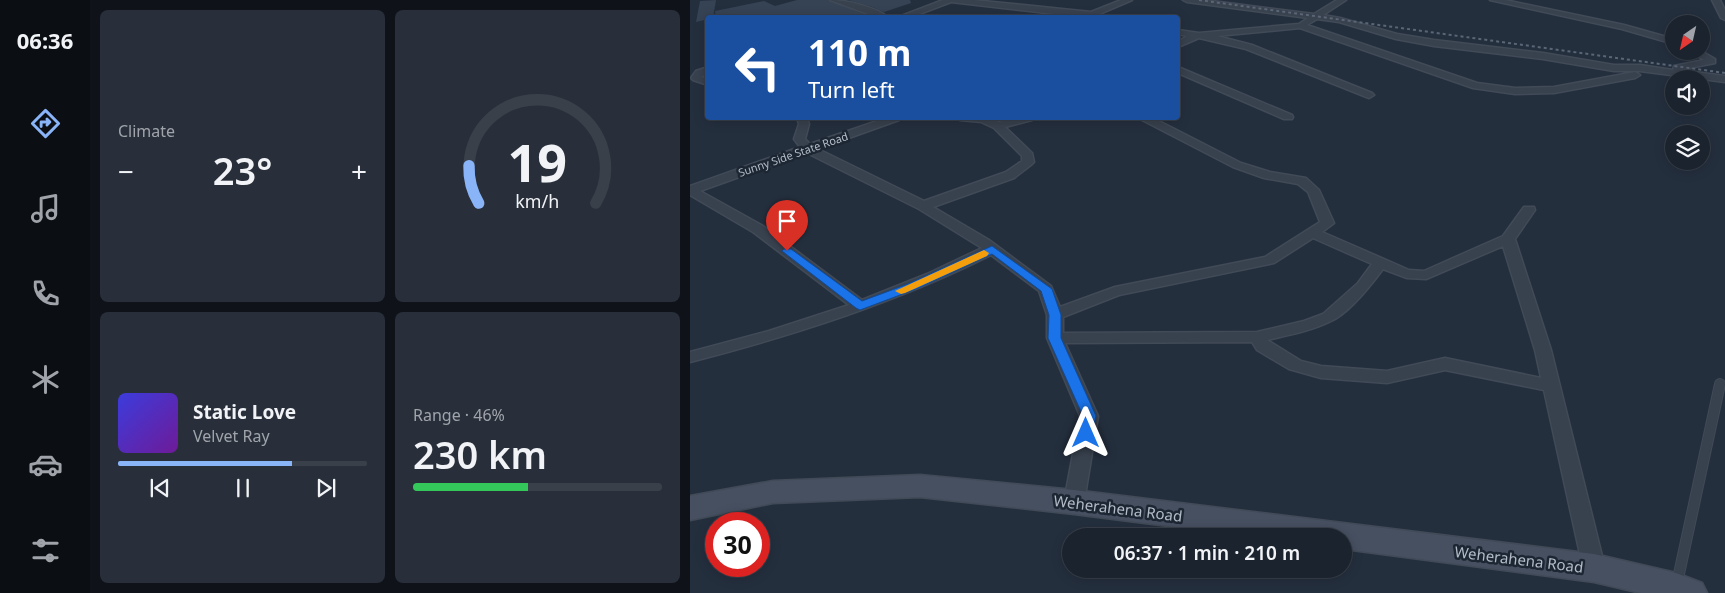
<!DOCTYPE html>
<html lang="en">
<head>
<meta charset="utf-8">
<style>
  :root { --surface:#1b232e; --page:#282f3a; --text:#f1f3f6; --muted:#a0a4aa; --line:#39404a; --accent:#8ab4f8 }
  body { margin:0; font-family:"Noto Sans",sans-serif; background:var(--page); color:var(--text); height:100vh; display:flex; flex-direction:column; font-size:19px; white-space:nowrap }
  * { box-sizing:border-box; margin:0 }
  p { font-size:16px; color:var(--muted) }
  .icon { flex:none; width:28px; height:28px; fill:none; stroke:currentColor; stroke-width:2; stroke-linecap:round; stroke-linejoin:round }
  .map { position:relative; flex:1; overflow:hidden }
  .drawer { display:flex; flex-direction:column; gap:10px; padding:10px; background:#0f1319; width:600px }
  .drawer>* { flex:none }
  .hud { position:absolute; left:15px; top:15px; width:475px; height:105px; border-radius:5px; box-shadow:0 2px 12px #0003,0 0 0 1px var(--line); background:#1a4fa0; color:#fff; overflow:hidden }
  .needle { width:32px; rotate:214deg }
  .fabs { position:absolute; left:975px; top:15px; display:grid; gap:10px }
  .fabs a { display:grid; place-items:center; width:45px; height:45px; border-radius:50%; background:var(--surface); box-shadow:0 2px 12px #0003,0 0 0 1px var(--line); font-size:25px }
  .speed { position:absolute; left:15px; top:512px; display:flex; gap:10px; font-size:25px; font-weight:700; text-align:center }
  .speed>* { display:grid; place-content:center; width:65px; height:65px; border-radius:50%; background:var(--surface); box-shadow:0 2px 12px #0003,0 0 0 1px var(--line); line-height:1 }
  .speed .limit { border:8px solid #d22; background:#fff; color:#111 }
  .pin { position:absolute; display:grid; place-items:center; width:42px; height:42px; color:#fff; margin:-51px -21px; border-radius:50% 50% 50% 0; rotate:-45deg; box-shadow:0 0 5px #0007 }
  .pin .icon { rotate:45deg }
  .me { position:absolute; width:55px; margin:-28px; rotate:0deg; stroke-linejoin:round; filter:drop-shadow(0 0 4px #0008) }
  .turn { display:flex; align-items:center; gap:18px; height:105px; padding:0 20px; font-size:22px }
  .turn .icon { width:65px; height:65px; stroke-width:2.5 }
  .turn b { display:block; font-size:35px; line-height:42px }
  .big { font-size:38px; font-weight:600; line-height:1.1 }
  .drawer .tile { flex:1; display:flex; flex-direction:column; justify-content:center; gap:8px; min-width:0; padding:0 18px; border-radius:8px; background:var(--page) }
  .drawer .dial { align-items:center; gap:0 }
  .dial svg { height:130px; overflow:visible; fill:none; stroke:var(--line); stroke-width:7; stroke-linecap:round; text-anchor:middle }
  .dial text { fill:var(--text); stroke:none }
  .song { display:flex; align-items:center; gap:15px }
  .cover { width:60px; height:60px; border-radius:8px; background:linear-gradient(135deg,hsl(240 70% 55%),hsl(280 70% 35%)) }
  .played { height:5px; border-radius:2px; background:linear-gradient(90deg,var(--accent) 70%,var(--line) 70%) }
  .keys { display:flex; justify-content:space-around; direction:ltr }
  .heat { display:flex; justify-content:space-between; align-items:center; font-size:28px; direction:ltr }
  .charge { height:8px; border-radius:4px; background:linear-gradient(90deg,#34c759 46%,var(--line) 0) }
  .drawer .tiles { flex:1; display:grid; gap:10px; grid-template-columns:repeat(2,1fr) }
  .trip { position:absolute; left:372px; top:528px; width:290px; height:50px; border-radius:25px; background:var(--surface); box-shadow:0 2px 12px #0003,0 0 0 1px var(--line); font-weight:600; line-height:50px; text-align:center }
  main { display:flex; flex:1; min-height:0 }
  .tabs { display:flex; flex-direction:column; width:90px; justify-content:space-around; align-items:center; background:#0b0e12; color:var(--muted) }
  .tabs .icon { width:35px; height:35px }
  .tabs .selected { color:var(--accent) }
  .tabs b { font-size:22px; color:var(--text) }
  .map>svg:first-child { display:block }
  .building { fill:#364354 }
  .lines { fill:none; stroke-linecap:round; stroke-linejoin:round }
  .lane-casing { stroke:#414a57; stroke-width:12 }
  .street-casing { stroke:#414a57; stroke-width:3 }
  .secondary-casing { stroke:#414a57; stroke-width:3 }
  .lane { stroke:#38414e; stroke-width:10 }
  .street { fill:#38414e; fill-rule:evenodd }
  .secondary { fill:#465061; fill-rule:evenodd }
  .rail { stroke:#5a6575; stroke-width:2; stroke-dasharray:3 3; stroke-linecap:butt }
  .route { fill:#1a73e8; stroke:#114b97 }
  .slow { fill:#f59e0b }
  .labels { text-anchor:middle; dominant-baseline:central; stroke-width:5; stroke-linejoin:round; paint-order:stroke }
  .far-street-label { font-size:11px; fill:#b4bcc9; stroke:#1d2633 }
  .near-street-label { font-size:15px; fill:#b4bcc9; stroke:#1d2633 }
</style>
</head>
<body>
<main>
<nav class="tabs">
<b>06:36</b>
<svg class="icon selected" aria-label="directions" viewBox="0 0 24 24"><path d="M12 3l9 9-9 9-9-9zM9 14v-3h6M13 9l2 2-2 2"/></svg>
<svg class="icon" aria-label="music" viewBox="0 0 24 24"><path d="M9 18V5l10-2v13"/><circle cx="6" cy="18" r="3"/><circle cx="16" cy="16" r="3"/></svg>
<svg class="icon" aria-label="phone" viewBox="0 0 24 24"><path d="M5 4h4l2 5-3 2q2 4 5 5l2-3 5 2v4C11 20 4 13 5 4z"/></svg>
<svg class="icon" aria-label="climate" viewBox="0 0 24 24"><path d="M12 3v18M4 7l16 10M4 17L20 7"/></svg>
<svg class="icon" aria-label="car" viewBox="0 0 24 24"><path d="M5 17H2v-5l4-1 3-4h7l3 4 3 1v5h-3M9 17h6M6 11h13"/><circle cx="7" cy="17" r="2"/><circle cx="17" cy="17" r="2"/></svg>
<svg class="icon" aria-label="filters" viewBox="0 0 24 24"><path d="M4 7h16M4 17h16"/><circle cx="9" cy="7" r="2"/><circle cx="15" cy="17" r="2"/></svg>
</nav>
<section class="drawer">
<div class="tiles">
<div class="tile"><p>Climate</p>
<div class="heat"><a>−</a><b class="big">23°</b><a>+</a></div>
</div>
<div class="tile dial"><svg viewBox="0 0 100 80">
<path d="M14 69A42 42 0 1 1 86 69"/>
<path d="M14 69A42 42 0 0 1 8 46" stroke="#8ab4f8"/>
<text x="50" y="56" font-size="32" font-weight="700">19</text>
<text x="50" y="72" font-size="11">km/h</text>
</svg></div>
<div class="tile">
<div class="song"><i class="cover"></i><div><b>Static Love</b><p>Velvet Ray</p></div></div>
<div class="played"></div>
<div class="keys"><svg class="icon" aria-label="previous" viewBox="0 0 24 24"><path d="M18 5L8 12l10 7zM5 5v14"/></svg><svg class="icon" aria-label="pause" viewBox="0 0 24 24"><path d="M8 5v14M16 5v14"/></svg><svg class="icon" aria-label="next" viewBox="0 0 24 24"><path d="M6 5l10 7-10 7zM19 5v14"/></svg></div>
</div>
<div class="tile"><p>Range · 46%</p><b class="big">230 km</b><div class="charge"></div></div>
</div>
</section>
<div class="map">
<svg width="1035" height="593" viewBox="0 0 1035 593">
  <rect width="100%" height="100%" fill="#242f3e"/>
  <!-- building -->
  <g class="building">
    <polygon points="26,0 23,18 6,22 10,1"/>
    <polygon points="107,0 138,0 179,16 26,18 25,11 74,1 85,6"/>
    <polygon points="158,0 220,0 221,3 194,12 180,6"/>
  </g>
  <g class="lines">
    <!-- lane casing -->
    <g class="lane-casing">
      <polyline id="lane" points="987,583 1030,384"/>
    </g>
    <!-- street casing -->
    <g class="street-casing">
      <g id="street">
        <path d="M140,0C156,0 187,7 199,18H189Z"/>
        <polygon points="253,0 283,0 401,12 431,0 442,0 400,18 261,2 219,18 206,18"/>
        <polygon points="493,0 514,0 624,14 647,0 656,0 633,15 650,18 707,34 744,40 853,53 924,65 950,65 983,70 984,66 1014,60 1000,51 1011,51 1025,59 1025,63 989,70 1035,76 1035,82 950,71 924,71 853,59 744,46 706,39 649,22 627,19 617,25 787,83 825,88 864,87 945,72 950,75 945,78 864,93 825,94 783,88 610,28 527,36 562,45 682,93 684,95 679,98 556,49 509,38 488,47 488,42 497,36 488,34 488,30 509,33 609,24 618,18 497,2"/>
        <polygon points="800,0 815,0 934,25 984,39 984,44 932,29"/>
        <polygon points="1022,0 1030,0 1035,10 1035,20 1031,18"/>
        <polygon points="18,67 18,73 11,77 18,79 18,85 3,80 1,78 6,71"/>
        <polygon points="488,67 602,115 603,117 602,119 594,119 488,73"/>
        <path d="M107,118H117L119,124L115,139L120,144L196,118H210L209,120L128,149L234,201L316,172L332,161V156L304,128L291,122L270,120L269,118H298L309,122L328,118H343L342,120L315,127L342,153L344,162L342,164L324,178L243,207L299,240L361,286L370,307L425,287L575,257L630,222L618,192L608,184L574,178L543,167L452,120L451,118H463L551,163L580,172L616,178L629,190L644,223L632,232L719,270L734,271L813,236L834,207H844L845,210L825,239L861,350L915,568L912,575L904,578L896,575L893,568L854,390L755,370L697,383L631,378L599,369L567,350L562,342L375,343L408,416L394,502L391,508L384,510L377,508L374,502L390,416L357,338V315L349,291L301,255C205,303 104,335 0,362V352L79,331L159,305L63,232L0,195V186L110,147L104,139L109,124ZM117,153L229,209L292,248L237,274L172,300L73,226L10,191ZM623,238L682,264L668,283L633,314L614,321L567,332L373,333V317L429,295L584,263ZM813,246L845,350L851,378L755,358L697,371L631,366L611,361L577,340C599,335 621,331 641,321C659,313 681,285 693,269L717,278L736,279Z"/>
      </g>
    </g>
    <!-- secondary casing -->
    <g class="secondary-casing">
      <polygon id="secondary" points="230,475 384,490 904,554 986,573 1012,583 1017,593 951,593 904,582 654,549 654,536 557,536 384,514 230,497 83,503 0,520 0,496 83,481"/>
    </g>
    <!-- lane -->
    <use href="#lane" class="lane"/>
    <!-- street -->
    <use href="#street" class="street"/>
    <!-- secondary -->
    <use href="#secondary" class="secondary"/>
    <!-- rail -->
    <polyline class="rail" points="509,0 1035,73"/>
  </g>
  <!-- route -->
  <polygon class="route" points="302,246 362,289 371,315 371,338 406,416 401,437 396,439 391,437 389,433 393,416 358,338 359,315 351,291 302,254 226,289 170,310 166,308 92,251 94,249 101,249 172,301 218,284"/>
  <!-- slow -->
  <polygon class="slow" points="294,250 299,253 297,256 215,293 211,294 205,291"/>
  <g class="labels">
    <!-- far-street labels -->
    <g class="far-street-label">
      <text transform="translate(103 154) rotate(-19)">Sunny Side State Road</text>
    </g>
    <!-- near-street labels -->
    <g class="near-street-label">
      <text transform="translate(428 508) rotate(7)">Weherahena Road</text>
      <text transform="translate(829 559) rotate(7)">Weherahena Road</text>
    </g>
  </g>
</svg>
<div class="fabs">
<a><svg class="needle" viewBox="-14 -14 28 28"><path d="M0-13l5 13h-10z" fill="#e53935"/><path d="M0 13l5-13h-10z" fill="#a0a4aa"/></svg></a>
<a><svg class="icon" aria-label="sound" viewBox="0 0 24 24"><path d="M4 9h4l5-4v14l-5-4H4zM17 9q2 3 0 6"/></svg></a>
<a><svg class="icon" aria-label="layers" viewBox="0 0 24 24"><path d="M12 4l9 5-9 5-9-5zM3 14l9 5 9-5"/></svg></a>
</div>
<div class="speed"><div class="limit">30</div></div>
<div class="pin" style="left:97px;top:251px;background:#d93025"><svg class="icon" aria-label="arrive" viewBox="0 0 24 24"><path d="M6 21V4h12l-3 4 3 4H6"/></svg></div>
<svg class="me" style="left:396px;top:433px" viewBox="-20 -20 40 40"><path d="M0-17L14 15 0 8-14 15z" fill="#1a73e8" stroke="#fff" stroke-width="4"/></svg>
<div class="trip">06:37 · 1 min · 210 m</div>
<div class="hud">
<div class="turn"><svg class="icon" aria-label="left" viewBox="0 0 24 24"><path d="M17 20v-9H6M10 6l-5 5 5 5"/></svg><div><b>110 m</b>Turn left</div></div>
</div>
</div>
</main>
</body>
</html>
